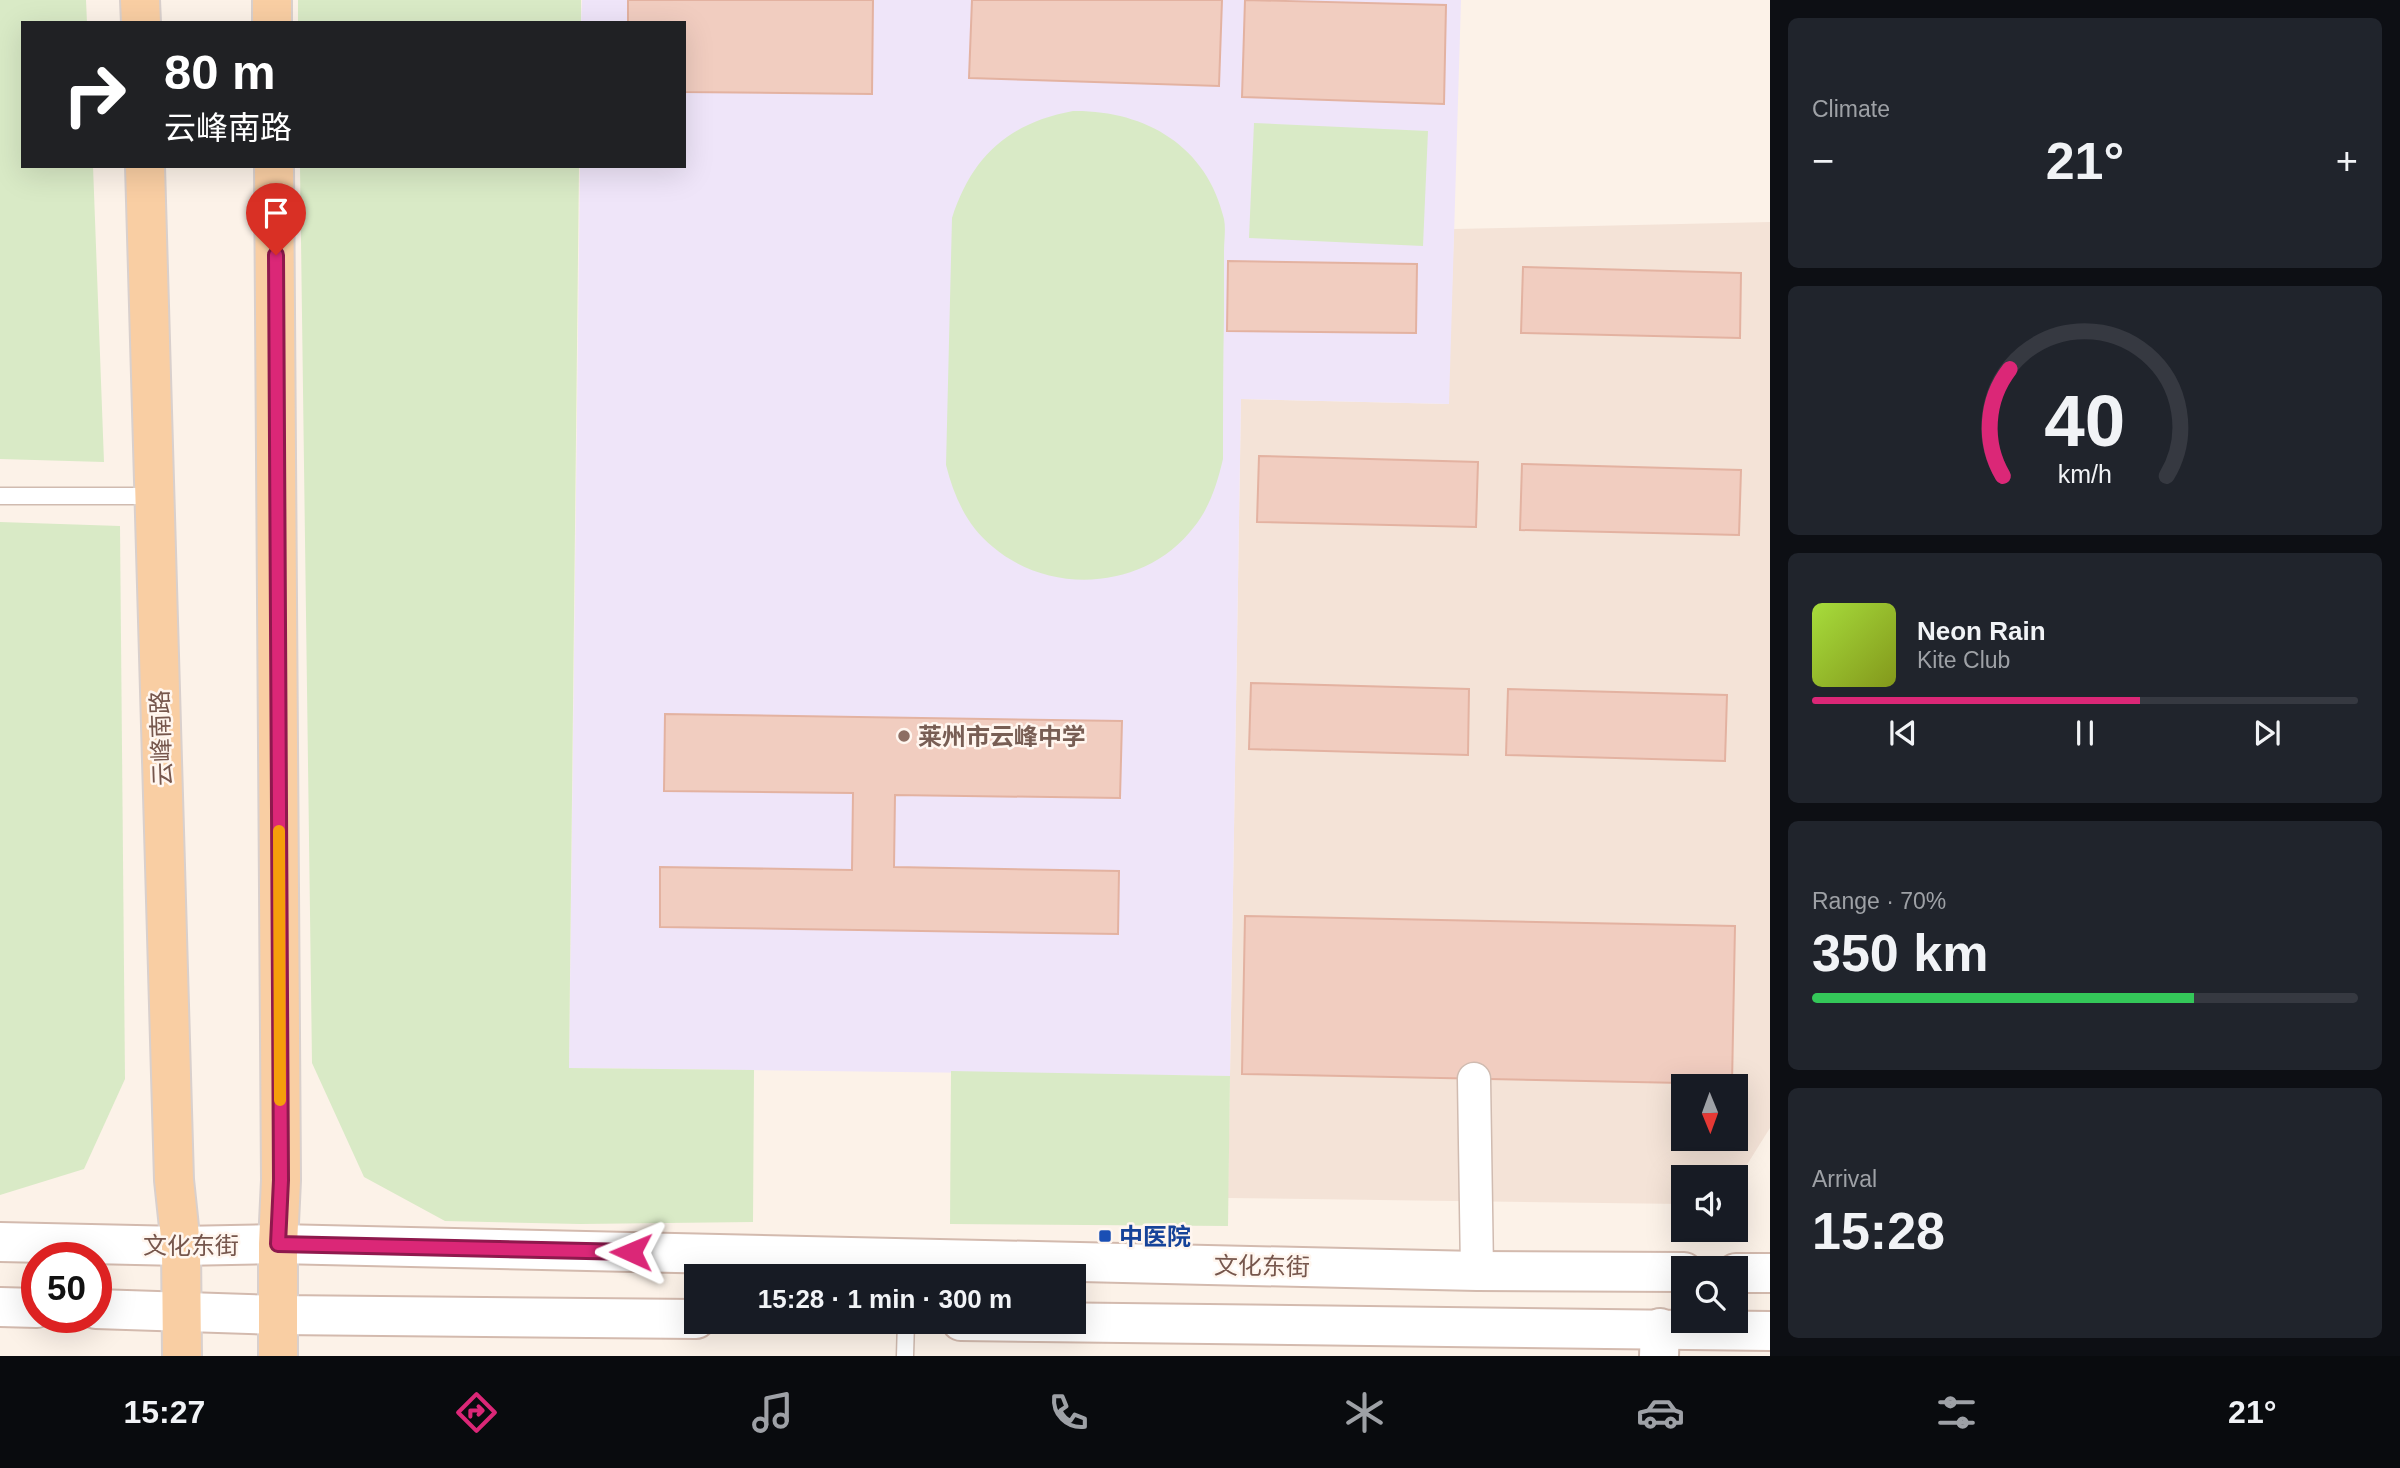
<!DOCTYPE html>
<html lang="en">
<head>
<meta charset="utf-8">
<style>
  :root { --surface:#171b24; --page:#20242c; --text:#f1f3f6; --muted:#9ea1a6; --line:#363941; --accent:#db2777 }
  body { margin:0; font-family:Helvetica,"Noto Sans SC",sans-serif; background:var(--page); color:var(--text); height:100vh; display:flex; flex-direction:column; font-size:26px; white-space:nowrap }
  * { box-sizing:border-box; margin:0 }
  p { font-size:23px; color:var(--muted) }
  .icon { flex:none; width:38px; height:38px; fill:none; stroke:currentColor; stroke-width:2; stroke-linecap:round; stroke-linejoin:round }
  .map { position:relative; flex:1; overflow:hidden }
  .drawer { display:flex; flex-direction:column; gap:18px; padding:18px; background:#0d0f14; width:630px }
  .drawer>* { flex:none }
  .banner { position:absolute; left:21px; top:21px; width:665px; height:147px; border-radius:0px; box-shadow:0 7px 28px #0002; background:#202124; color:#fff; overflow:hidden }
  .needle { width:46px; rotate:179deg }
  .fabs { position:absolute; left:1671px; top:1074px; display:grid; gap:14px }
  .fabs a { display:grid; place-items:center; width:77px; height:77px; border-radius:0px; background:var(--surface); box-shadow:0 7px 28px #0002; font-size:35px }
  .speed { position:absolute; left:21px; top:1242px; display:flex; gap:14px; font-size:35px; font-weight:700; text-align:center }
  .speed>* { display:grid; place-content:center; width:91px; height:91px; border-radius:50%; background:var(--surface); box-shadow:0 7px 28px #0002; line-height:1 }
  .speed .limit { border:10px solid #d22; background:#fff; color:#111 }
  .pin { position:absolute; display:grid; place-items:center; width:60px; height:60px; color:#fff; margin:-72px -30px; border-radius:50% 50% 50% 0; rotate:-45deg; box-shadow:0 0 7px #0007 }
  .pin .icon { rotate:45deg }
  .me { position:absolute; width:77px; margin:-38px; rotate:271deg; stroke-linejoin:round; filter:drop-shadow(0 0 5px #0008) }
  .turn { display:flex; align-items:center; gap:24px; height:147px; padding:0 28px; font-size:32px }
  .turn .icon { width:91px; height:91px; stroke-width:2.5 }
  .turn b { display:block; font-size:49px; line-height:60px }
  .big { font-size:52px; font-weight:700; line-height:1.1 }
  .drawer .widget { flex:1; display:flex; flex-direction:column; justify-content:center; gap:10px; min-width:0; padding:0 24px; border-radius:10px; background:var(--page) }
  .drawer .dial { align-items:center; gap:0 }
  .dial svg { height:182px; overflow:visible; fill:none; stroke:var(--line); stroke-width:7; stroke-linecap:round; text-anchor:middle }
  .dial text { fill:var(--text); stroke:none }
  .song { display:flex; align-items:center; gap:21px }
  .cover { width:84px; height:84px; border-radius:10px; background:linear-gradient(135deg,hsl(80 70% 55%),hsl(70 70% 35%)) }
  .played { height:7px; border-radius:4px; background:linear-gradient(90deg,var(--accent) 60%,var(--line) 60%) }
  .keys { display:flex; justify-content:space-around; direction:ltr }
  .heat { display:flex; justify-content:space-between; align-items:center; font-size:38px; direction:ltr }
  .charge { height:10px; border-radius:5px; background:linear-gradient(90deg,#34c759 70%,var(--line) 0) }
  .trip { position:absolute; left:684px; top:1264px; width:402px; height:70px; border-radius:0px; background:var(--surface); box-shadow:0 7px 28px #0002; font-weight:700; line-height:70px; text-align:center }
  .tab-bar { display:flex; height:112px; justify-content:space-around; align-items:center; background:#090b0e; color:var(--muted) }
  .tab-bar .icon { width:49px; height:49px }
  .tab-bar .selected { color:var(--accent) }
  .tab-bar b { font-size:32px; color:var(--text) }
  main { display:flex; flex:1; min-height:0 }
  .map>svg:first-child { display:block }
  .residential { fill:#f4e3d7; fill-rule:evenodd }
  .education { fill:#efe5f9 }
  .green { fill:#d9eac6 }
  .building { fill:#f1cdc0; stroke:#e3b2a1; stroke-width:2 }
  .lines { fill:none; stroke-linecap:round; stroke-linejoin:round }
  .service-casing { stroke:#d0bbb0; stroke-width:19 }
  .minor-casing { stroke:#d0bbb0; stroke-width:35 }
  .tertiary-casing { stroke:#d0bbb0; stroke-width:42 }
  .secondary-casing { stroke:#d3baae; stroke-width:42 }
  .primary-casing { stroke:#d9d0cd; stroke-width:42 }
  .service { stroke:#fff; stroke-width:16 }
  .minor { stroke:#fff; stroke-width:32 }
  .tertiary { stroke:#fff; stroke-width:38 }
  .secondary { stroke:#fff; stroke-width:38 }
  .primary { stroke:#f9cea3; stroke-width:38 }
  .route-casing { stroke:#8e194d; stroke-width:18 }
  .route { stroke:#db2777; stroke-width:12 }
  .slow { stroke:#f59e0b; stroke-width:12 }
  .education-dot { fill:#8d6e63; stroke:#fff6ef; stroke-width:2.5 }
  .transit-dot { fill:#1a4fb4; stroke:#fff6ef; stroke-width:2.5 }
  .labels { text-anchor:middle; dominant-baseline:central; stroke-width:5; stroke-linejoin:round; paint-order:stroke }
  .education-label { font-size:24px; font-weight:bold; fill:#785e54; stroke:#fff6ef; text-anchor:start }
  .street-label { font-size:24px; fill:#76564c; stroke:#fff6ef }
  .transit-label { font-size:24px; font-weight:bold; fill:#164399; stroke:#fff6ef; text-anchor:start }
</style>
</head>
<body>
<main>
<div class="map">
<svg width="1770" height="1356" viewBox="0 0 1770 1356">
  <rect width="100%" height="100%" fill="#fcf2e8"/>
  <!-- residential -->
  <path class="residential" d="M1770,222V1128L1736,1182V1178H1684L1683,1204L1228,1198L1241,399L1448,404L1454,229ZM1684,1087H1736V1139H1684Z"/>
  <!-- education -->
  <polygon class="education" points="582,0 1461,0 1449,404 1241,399 1230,1076 569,1068 580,166 684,166 684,23 581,23"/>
  <!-- green -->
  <g class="green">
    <polygon points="0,0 86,0 87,23 23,23 23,166 93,166 104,462 0,459"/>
    <rect x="298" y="0" width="283" height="23"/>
    <path d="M1073,111C1144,110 1207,145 1224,219C1226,229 1224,241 1224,251C1224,272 1224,294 1224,315C1223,363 1223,411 1223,459C1217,484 1210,507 1194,527C1147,589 1052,597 993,547C967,526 954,497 946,465L952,218C972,156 1009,123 1073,111Z"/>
    <polygon points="1254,123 1428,131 1423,246 1249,238"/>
    <polygon points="300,166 579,166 569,1068 754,1070 753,1222 580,1224 445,1221 364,1177 312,1063"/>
    <polygon points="0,522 120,526 125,1079 84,1169 0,1195"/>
    <polygon points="951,1071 1230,1076 1228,1226 950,1224"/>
  </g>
  <!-- building -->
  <g class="building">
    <polygon points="628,0 873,0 872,94 684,92 684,23 628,23"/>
    <polygon points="972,0 1222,0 1219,86 969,78"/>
    <polygon points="1245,0 1446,5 1444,104 1242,97"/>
    <polygon points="1228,261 1417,264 1416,333 1227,331"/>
    <polygon points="1523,267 1741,273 1740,338 1521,333"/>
    <polygon points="1259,456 1478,462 1476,527 1257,522"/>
    <polygon points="1522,464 1741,470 1739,535 1520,530"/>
    <polygon points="1251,683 1469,689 1468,755 1249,749"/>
    <polygon points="1508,689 1727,695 1725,761 1506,755"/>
    <polygon points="665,714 1122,721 1120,798 895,795 894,867 1119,871 1118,934 660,927 660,867 852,870 853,793 664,791"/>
    <polygon points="1245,916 1735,926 1732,1084 1242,1074"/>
  </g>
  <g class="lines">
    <!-- service casing -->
    <g class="service-casing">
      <g id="service">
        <polyline points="0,496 155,496"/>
        <polyline points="905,1356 906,1321"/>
      </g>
    </g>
    <!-- minor casing -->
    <g class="minor-casing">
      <polyline id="minor" points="1474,1079 1477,1271"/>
    </g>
    <!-- tertiary casing -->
    <g class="tertiary-casing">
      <polyline id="tertiary" points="1659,1356 1660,1328"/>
    </g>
    <!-- secondary casing -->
    <g class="secondary-casing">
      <g id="secondary">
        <polyline points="0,1242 181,1246 278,1244 1477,1271 1684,1272"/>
        <polyline points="1736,1273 1770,1273"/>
        <polyline points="0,1307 37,1308"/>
        <polyline points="96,1309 279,1315 696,1319"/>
        <polyline points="961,1321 1770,1331"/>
      </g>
    </g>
    <!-- primary casing -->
    <g class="primary-casing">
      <g id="primary">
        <polyline points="140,0 141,23"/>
        <polyline points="272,0 272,23"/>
        <polyline points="145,166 174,1180 181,1246 182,1356"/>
        <polyline points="274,166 281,1180 278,1244 278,1356"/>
      </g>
    </g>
    <!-- service -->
    <use href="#service" class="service"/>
    <!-- minor -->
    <use href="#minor" class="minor"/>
    <!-- tertiary -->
    <use href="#tertiary" class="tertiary"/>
    <!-- secondary -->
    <use href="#secondary" class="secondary"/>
    <!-- primary -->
    <use href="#primary" class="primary"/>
  </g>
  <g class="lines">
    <!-- route casing -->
    <g class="route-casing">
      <polyline id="route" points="276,255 281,1180 278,1244 631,1252"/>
    </g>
    <!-- route -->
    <use href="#route" class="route"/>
    <!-- slow -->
    <polyline class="slow" points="279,831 280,1100"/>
  </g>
  <!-- markers -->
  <circle class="education-dot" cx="904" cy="736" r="7"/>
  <rect class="transit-dot" x="1098" y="1229" width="14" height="14" rx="3.5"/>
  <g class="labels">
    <!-- education labels -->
    <g class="education-label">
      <text x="918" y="736">莱州市云峰中学</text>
    </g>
    <!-- street labels -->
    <g class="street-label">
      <text transform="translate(161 738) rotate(-92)">云峰南路</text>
      <text x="191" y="1245">文化东街</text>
      <text transform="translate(1262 1266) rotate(1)">文化东街</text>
    </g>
    <!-- transit labels -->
    <g class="transit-label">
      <text x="1119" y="1236">中医院</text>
    </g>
  </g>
</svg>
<div class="fabs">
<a><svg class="needle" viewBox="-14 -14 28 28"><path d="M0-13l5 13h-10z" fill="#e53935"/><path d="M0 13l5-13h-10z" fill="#9ea1a6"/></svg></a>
<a><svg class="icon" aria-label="sound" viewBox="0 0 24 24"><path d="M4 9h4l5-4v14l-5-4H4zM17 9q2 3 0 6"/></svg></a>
<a><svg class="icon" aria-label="search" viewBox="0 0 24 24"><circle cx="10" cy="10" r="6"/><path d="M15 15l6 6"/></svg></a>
</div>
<div class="speed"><div class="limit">50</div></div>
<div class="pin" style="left:276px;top:255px;background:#d93025"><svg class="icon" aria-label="arrive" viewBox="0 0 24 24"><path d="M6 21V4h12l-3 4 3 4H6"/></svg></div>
<svg class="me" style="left:631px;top:1252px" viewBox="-20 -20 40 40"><path d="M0-17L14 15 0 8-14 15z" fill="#db2777" stroke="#fff" stroke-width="4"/></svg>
<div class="trip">15:28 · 1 min · 300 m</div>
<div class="banner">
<div class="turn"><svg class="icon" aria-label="right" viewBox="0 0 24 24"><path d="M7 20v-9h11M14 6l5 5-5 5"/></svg><div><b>80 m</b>云峰南路</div></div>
</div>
</div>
<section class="drawer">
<div class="widget"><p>Climate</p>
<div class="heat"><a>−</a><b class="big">21°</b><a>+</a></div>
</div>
<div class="widget dial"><svg viewBox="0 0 100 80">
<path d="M14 69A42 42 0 1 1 86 69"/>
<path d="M14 69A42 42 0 0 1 17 22" stroke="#db2777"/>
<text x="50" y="56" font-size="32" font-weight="700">40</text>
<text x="50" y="72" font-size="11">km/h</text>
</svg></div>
<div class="widget">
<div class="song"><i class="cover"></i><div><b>Neon Rain</b><p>Kite Club</p></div></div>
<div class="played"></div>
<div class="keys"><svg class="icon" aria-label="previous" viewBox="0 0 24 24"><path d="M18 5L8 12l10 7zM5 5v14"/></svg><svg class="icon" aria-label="pause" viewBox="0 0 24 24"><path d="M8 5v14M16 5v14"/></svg><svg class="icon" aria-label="next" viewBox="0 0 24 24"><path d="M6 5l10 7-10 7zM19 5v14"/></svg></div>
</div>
<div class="widget"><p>Range · 70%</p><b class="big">350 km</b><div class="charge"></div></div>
<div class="widget"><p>Arrival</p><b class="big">15:28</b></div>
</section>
</main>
<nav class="tab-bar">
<b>15:27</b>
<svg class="icon selected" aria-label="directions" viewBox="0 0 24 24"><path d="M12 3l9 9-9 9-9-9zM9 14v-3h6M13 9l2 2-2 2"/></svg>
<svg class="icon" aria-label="music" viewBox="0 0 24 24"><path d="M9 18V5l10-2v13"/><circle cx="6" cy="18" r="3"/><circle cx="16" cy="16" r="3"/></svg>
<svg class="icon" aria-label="phone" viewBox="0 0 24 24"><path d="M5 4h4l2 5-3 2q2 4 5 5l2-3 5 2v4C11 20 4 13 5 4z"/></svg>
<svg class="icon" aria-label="climate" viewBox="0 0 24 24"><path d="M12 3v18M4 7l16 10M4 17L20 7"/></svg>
<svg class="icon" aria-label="car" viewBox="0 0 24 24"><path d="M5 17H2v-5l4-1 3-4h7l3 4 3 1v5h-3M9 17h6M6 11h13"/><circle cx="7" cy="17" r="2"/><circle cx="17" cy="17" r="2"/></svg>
<svg class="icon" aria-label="filters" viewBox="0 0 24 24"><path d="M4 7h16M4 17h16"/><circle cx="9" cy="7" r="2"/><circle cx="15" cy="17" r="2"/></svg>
<b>21°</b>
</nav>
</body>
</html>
